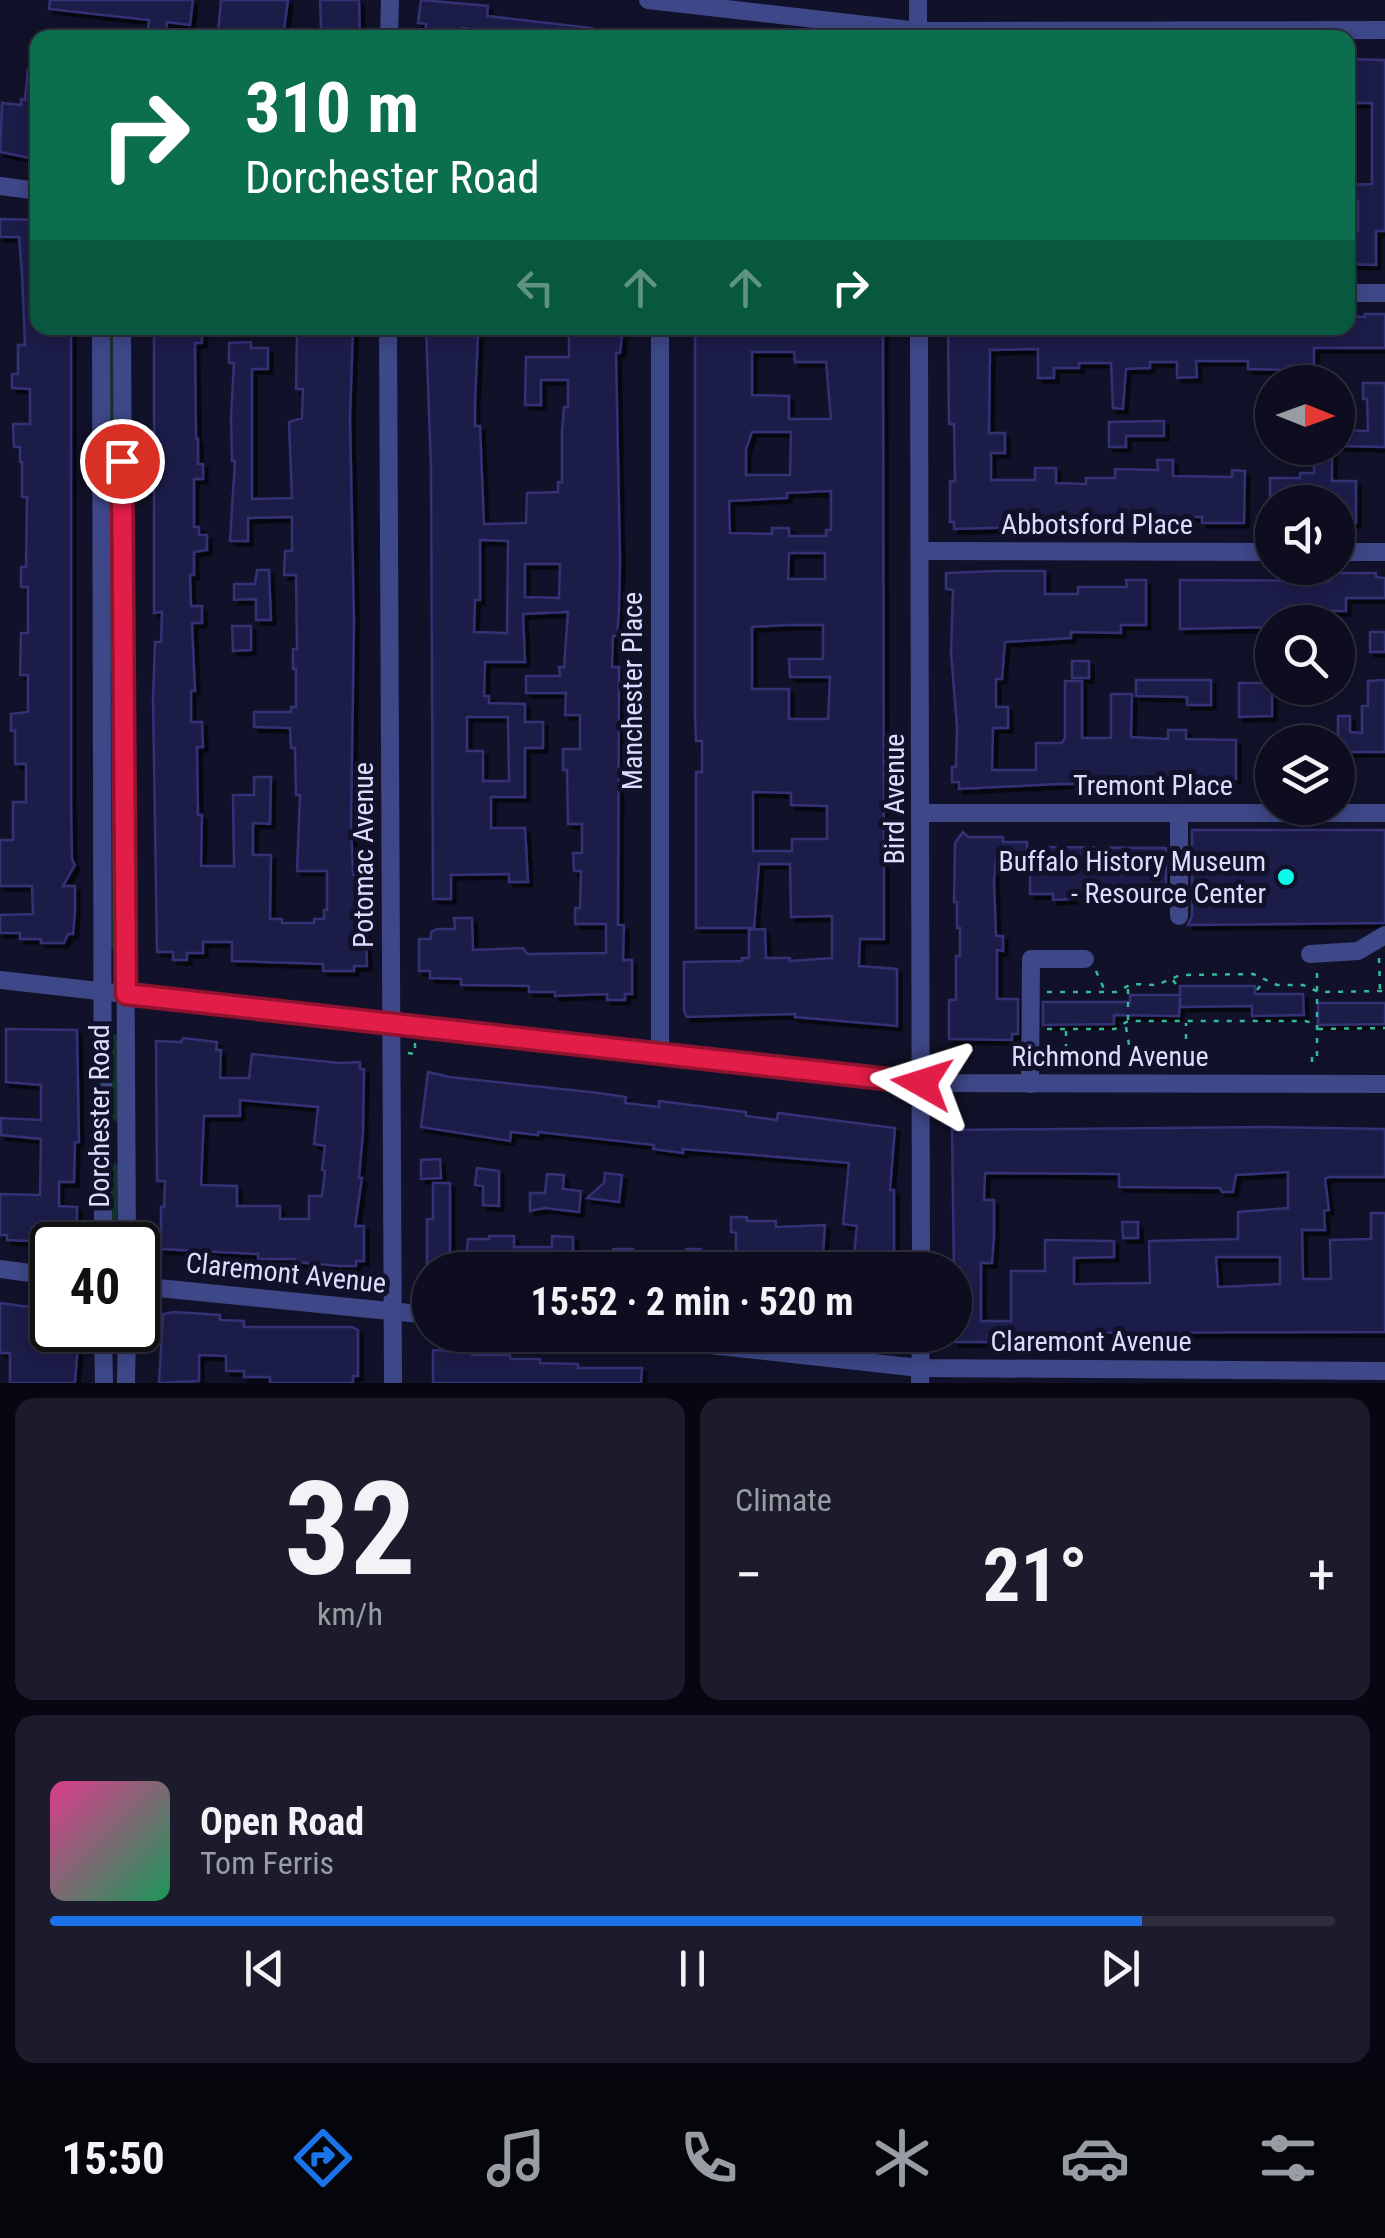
<!DOCTYPE html>
<html lang="en">
<head>
<meta charset="utf-8">
<style>
  :root { --surface:#0d0d1f; --page:#1b1b2c; --text:#f1f3f6; --muted:#9a9ca4; --line:#2d2d3d; --accent:#1a73e8 }
  body { margin:0; font-family:"Roboto Condensed",sans-serif; background:var(--page); color:var(--text); height:100vh; display:flex; flex-direction:column; font-size:38px; white-space:nowrap }
  * { box-sizing:border-box; margin:0 }
  p { font-size:32px; color:var(--muted) }
  .icon { flex:none; width:55px; height:55px; fill:none; stroke:currentColor; stroke-width:2; stroke-linecap:round; stroke-linejoin:round }
  .map { position:relative; height:1383px; overflow:hidden }
  .details { display:flex; flex-direction:column; gap:15px; padding:15px; background:#070711; flex:1 }
  .details>* { flex:none }
  .hud { position:absolute; left:30px; top:30px; width:1325px; height:305px; border-radius:20px; box-shadow:0 5px 15px #0003,0 0 0 2px var(--line); background:#0b6e4f; color:#fff; overflow:hidden }
  .needle { width:65px; rotate:91deg }
  .controls { position:absolute; left:1255px; top:365px; display:grid; gap:20px }
  .controls a { display:grid; place-items:center; width:100px; height:100px; border-radius:50%; background:var(--surface); box-shadow:0 5px 15px #0003,0 0 0 2px var(--line); font-size:50px }
  .speed { position:absolute; left:30px; top:1222px; display:flex; gap:20px; font-size:50px; font-weight:700; text-align:center }
  .speed>* { display:grid; place-content:center; width:130px; height:130px; border-radius:50%; background:var(--surface); box-shadow:0 5px 15px #0003,0 0 0 2px var(--line); line-height:1 }
  .speed .limit { border:5px solid #111; border-radius:15px; background:#fff; color:#111 }
  .pin { position:absolute; display:grid; place-items:center; width:85px; height:85px; color:#fff; margin:-42px; border:5px solid #fff; border-radius:50%; box-shadow:0 2px 10px #0007 }
  .me { position:absolute; width:110px; margin:-55px; rotate:276deg; stroke-linejoin:round; filter:drop-shadow(0 0 8px #0008) }
  .turn { display:flex; align-items:center; gap:35px; height:210px; padding:0 50px; font-size:45px }
  .turn .icon { width:130px; height:130px; stroke-width:2.5 }
  .turn b { display:block; font-size:70px; line-height:85px }
  .lanes { display:flex; align-items:center; height:95px; padding:0 50px; background:#0003; justify-content:center; gap:50px; direction:ltr }
  .lanes .off { opacity:.35 }
  .big { font-size:75px; font-weight:700; line-height:1.1 }
  .details .widget { flex:1; display:flex; flex-direction:column; justify-content:center; gap:15px; min-width:0; padding:0 35px; border-radius:20px; background:var(--page) }
  .details .dial { align-items:center; gap:0 }
  .dial b { font-size:130px; line-height:1 }
  .song { display:flex; align-items:center; gap:30px }
  .cover { width:120px; height:120px; border-radius:15px; background:linear-gradient(135deg,hsl(330 70% 55%),hsl(150 70% 35%)) }
  .played { height:10px; border-radius:5px; background:linear-gradient(90deg,var(--accent) 85%,var(--line) 85%) }
  .keys { display:flex; justify-content:space-around; direction:ltr }
  .heat { display:flex; justify-content:space-between; align-items:center; font-size:55px; direction:ltr }
  .details .tiles { flex:1; display:grid; gap:15px; grid-template-columns:1fr 1fr }
  .widget:last-child { grid-column:span 2 }
  .trip { position:absolute; left:412px; top:1252px; width:560px; height:100px; border-radius:50px; background:var(--surface); box-shadow:0 5px 15px #0003,0 0 0 2px var(--line); font-weight:700; line-height:100px; text-align:center }
  .dock { display:flex; height:160px; justify-content:space-around; align-items:center; background:#05050c; color:var(--muted) }
  .dock .icon { width:70px; height:70px }
  .dock .current { color:var(--accent) }
  .dock b { font-size:45px; color:var(--text) }
  .map>svg:first-child { display:block }
  .green { fill:#14332d }
  .building { fill:#1f1e4a; stroke:#333075; stroke-width:2.5; fill-rule:evenodd; filter:url(#shadow) }
  .lines { fill:none; stroke-linecap:round; stroke-linejoin:round }
  .path { stroke:#34b99b; stroke-width:2.5; stroke-dasharray:5 8; stroke-linecap:butt }
  .minor { stroke:#3e4787; stroke-width:18 }
  .route-casing { stroke:#92132f; stroke-width:25 }
  .route { stroke:#e11d48; stroke-width:18 }
  .poi-dot { fill:#0cf9ea; stroke:#111129; stroke-width:4 }
  .labels { text-anchor:middle; dominant-baseline:central; stroke-width:10; stroke-linejoin:round; paint-order:stroke }
  .street-label { font-size:28px; fill:#dbdcfe; stroke:#111129 }
  .poi-label { font-size:28px; fill:#dbdcfe; stroke:#111129; text-anchor:end }
</style>
</head>
<body>
<div class="map">
<svg width="1385" height="1383" viewBox="0 0 1385 1383">
  <defs>
    <filter id="shadow"><feDropShadow dx="4.5" dy="4.5" stdDeviation="0" flood-color="#0009"/></filter>
  </defs>
  <rect width="100%" height="100%" fill="#111129"/>
  <!-- green -->
  <g class="green">
    <polygon points="110,328 117,328 116,448 114,449 110,446"/>
    <polygon points="114,473 116,474 117,676 114,677 110,673 110,476"/>
    <polygon points="114,702 117,703 117,951 115,952 111,948 111,705"/>
    <polygon points="115,1034 118,1035 118,1118 115,1122 111,1118 111,1037"/>
    <polygon points="115,1162 118,1166 117,1245 111,1243 111,1166"/>
  </g>
  <!-- building -->
  <g class="building">
    <polygon points="50,0 193,0 190,25 167,22 165,38 147,38 149,20 49,9"/>
    <polygon points="221,0 288,0 283,38 218,33"/>
    <polygon points="320,0 359,0 360,38 328,38 328,29 321,29"/>
    <polygon points="421,0 488,6 487,16 592,28 592,38 507,38 507,34 462,28 461,38 425,38 426,24 418,23"/>
    <polygon points="1348,59 1385,60 1385,231 1376,231 1376,265 1348,264 1348,231 1358,231 1358,201 1349,201 1349,185 1372,184 1372,103 1348,103"/>
    <polygon points="28,69 38,69 35,159 0,152 2,103 21,105 21,99 25,100"/>
    <polygon points="0,219 38,220 38,328 71,328 71,804 72,859 75,865 63,886 75,886 75,912 73,934 68,934 64,943 41,943 41,939 20,939 20,933 0,933 0,915 33,914 32,886 0,886 0,840 13,840 13,802 26,802 26,764 15,764 15,730 11,731 11,714 28,712 28,675 20,675 21,633 28,633 28,587 21,587 21,567 26,567 27,497 22,497 22,462 20,462 20,447 14,447 13,424 30,424 30,389 12,388 12,374 18,374 18,345 25,345 22,275 19,237 0,237"/>
    <polygon points="1365,314 1385,314 1385,348 1314,348 1314,366 1289,366 1289,370 1248,369 1248,361 1196,361 1197,377 1177,378 1177,362 1150,362 1150,368 1126,369 1123,409 1113,408 1111,363 1079,363 1079,368 1054,368 1054,378 1038,378 1038,349 990,350 989,433 1005,433 1005,453 991,453 991,480 1035,480 1035,468 1056,468 1056,483 1086,484 1086,478 1115,478 1115,469 1158,470 1157,460 1173,460 1173,476 1232,477 1232,470 1245,471 1244,523 1202,523 1202,517 1173,517 1173,522 1150,524 954,529 954,522 950,522 950,481 955,481 954,424 949,424 948,328 1348,328 1348,316 1365,317"/>
    <polygon points="154,328 202,328 202,343 195,343 196,439 198,439 198,464 203,464 203,479 194,479 194,527 199,527 199,535 207,535 207,550 194,552 194,575 190,575 191,606 202,606 202,623 192,623 195,691 191,691 191,722 202,722 203,747 197,747 198,815 202,815 201,866 234,866 233,795 254,795 254,777 271,777 270,824 253,823 253,855 271,855 270,919 282,919 282,923 314,923 314,919 324,919 324,910 327,910 327,871 297,871 300,795 296,795 295,748 291,748 290,728 254,727 254,712 291,712 291,707 296,707 296,669 293,669 293,649 297,649 296,575 284,575 285,551 292,551 292,517 248,518 248,541 230,541 235,461 232,461 231,417 234,363 229,363 229,343 251,342 251,348 268,348 268,369 252,369 252,499 292,498 289,422 302,418 303,389 296,389 297,329 353,328 350,418 354,622 351,823 353,875 364,876 367,966 354,966 354,971 323,971 323,964 232,961 232,942 203,942 203,953 187,953 187,960 173,960 173,952 157,952 153,698 155,642 161,642 162,612 154,613"/>
    <path d="M426,328H470V334H478L475,403V426H480L484,524L526,523L527,493L558,492V482H562V431L564,407H568V380H541V405H525L526,357H569V328H623L620,353H616L620,560L619,611L617,636H613L612,667H619L618,925H624L623,960H632V994H625V1000H607V994L555,996V992H529V986L461,985V979L430,978V971H419V939H431V932L437,929H455L454,918H472L473,950L523,948L527,954L606,953V924H575V908H580L581,871H574L573,853H582V824H568L567,770H563V749H580V715H565L566,693H526V676H560L559,667H564L568,612L523,614L525,662H485L484,696H489V703L525,704V722H543V748H525V797H491V828H525L528,882H509V874L451,875V899H433L431,469ZM480,540L508,541L507,633L474,632L475,600H480ZM525,564H560L559,598L525,597ZM467,717H508L509,781H483V751H467Z"/>
    <path d="M695,328H883L884,939H860L859,966L897,969V1026L795,1017V1014L687,1017L684,1011V962L742,961V958H749V930L765,929L766,958H790V961L832,958V916L791,917L790,864H759L754,928H696V772H702V741H696L695,715ZM752,352H794L795,362H826L831,419H789V396L752,395ZM752,432H791L790,475H746V449ZM831,491V530H826V536H789V528H772V534L730,533L729,501L787,498V493ZM789,553H825V579H788ZM789,625H823V659H789L790,677H830L828,719H789V689H752V627ZM753,792L791,793V805L827,806V839H792V851H753Z"/>
    <polygon points="1363,383 1385,383 1385,447 1339,446 1339,430 1368,431 1367,399 1363,399"/>
    <polygon points="1164,421 1164,436 1126,436 1126,447 1109,447 1109,422"/>
    <polygon points="1332,452 1332,481 1356,481 1356,523 1338,523 1338,502 1270,502 1270,478 1300,478 1300,473 1314,473 1314,453"/>
    <polygon points="257,570 269,570 271,620 256,620 256,599 234,600 234,584 255,584"/>
    <polygon points="997,571 1045,571 1045,594 1078,594 1078,587 1127,587 1126,580 1146,580 1146,625 1121,625 1121,633 1071,632 1071,638 1005,642 1002,679 996,679 996,707 1008,707 1008,728 993,728 992,770 1036,770 1036,743 1062,743 1065,738 1065,681 1082,681 1082,738 1111,738 1111,694 1132,694 1131,737 1168,739 1168,730 1186,730 1186,739 1236,740 1236,779 1213,779 1213,784 1058,784 959,789 959,782 952,782 952,767 956,767 957,727 951,652 953,590 946,589 946,573"/>
    <polygon points="1330,573 1376,573 1376,577 1385,578 1385,598 1346,598 1346,611 1326,611 1327,622 1272,622 1272,627 1180,629 1180,580 1330,581"/>
    <polygon points="232,626 251,626 251,650 233,651"/>
    <rect x="1370" y="632" width="15" height="20"/>
    <rect x="1072" y="661" width="17" height="17"/>
    <polygon points="1136,680 1211,680 1211,705 1187,705 1187,697 1136,696"/>
    <polygon points="1385,680 1385,752 1350,752 1351,758 1338,758 1338,716 1350,716 1350,732 1362,733 1362,706 1368,706 1368,681"/>
    <polygon points="1239,683 1272,683 1272,716 1239,717"/>
    <polygon points="1192,830 1385,830 1385,923 1188,925 1192,916"/>
    <polygon points="963,832 968,837 1003,837 1003,842 1027,842 1027,858 996,858 994,881 996,936 1003,936 1003,951 997,950 997,999 1018,999 1018,1034 1012,1034 1012,1040 949,1039 949,1000 956,1000 956,956 960,956 960,928 957,928 957,902 954,902 955,843"/>
    <polygon points="1030,847 1166,848 1166,890 1072,893 1072,899 1053,900 1053,894 1030,894"/>
    <polygon points="1180,986 1255,986 1255,994 1303,994 1304,1015 1252,1016 1252,1006 1180,1007 1180,997 1179,1016 1114,1015 1114,1024 1043,1025 1043,1002 1130,1002 1130,995 1180,995"/>
    <polygon points="1318,1003 1385,1003 1385,1024 1318,1025"/>
    <polygon points="6,1029 77,1030 79,1142 75,1142 74,1182 59,1182 59,1206 77,1207 77,1243 7,1240 7,1235 0,1235 0,1194 40,1195 41,1139 1,1135 1,1118 41,1120 41,1085 6,1082"/>
    <path d="M183,1038L217,1042L216,1050H221L220,1078H249L252,1054L340,1063L360,1062V1069H364L363,1132L359,1178H362L355,1226H364V1261H356V1266H340L295,1262V1259H258V1254L161,1249V1207H164L165,1181H157L156,1041L181,1042ZM240,1100L318,1107L314,1144L325,1146L322,1170L325,1171L322,1196H309V1219H280V1206H237V1186L201,1185L204,1116H240Z"/>
    <polygon points="428,1072 449,1077 599,1093 626,1097 625,1103 659,1107 659,1101 746,1112 746,1116 777,1120 778,1113 895,1128 890,1190 894,1190 894,1258 854,1255 857,1226 843,1224 849,1163 683,1149 683,1153 653,1149 654,1145 538,1132 538,1135 511,1132 510,1141 421,1127"/>
    <path d="M1265,1127L1385,1129V1177H1329L1325,1179L1329,1210L1324,1211L1325,1230H1302L1303,1279H1331L1330,1240L1371,1239V1213H1385V1332L1033,1333L988,1335V1342H955L952,1130ZM1288,1172V1208L1238,1212V1239L1149,1241L1150,1283L1074,1284V1258L1114,1257V1241L1045,1240V1271H1011V1321H981V1263H992L994,1238V1200H984L985,1173L1119,1174V1187L1220,1188L1222,1192H1233L1236,1175ZM1216,1257H1280V1284L1218,1287Z"/>
    <polygon points="440,1159 441,1178 421,1179 421,1160"/>
    <polygon points="477,1168 499,1171 499,1206 483,1205 483,1186 475,1185"/>
    <polygon points="605,1173 622,1175 619,1202 587,1198 604,1183"/>
    <polygon points="547,1174 564,1175 563,1189 581,1191 579,1212 545,1208 530,1211 530,1193 545,1193"/>
    <polygon points="433,1183 450,1183 450,1270 427,1270 427,1219 433,1219"/>
    <polygon points="731,1217 747,1217 747,1221 776,1221 776,1227 825,1225 822,1270 736,1270 736,1233 731,1232"/>
    <polygon points="1122,1222 1138,1222 1138,1238 1123,1238"/>
    <polygon points="489,1236 514,1236 514,1247 552,1247 552,1236 573,1237 573,1270 465,1270 468,1239 489,1239"/>
    <polygon points="613,1249 633,1249 633,1253 656,1253 656,1256 686,1256 686,1249 701,1249 701,1255 706,1255 705,1270 613,1270"/>
    <polygon points="0,1303 52,1310 52,1330 79,1330 75,1383 10,1383 10,1353 0,1353"/>
    <polygon points="174,1312 220,1315 220,1320 244,1321 244,1327 352,1327 358,1330 358,1376 353,1376 353,1383 270,1383 270,1377 244,1377 244,1371 226,1371 226,1356 199,1355 199,1381 159,1383 163,1314"/>
    <polygon points="433,1350 472,1352 472,1355 510,1355 510,1359 540,1359 540,1363 578,1364 578,1368 642,1368 641,1383 433,1383"/>
  </g>
  <g class="lines">
    <!-- path -->
    <g class="path">
      <polyline points="1379,958 1380,990"/>
      <polyline points="1096,971 1105,991"/>
      <polyline points="1317,973 1317,1057"/>
      <polyline points="1173,980 1179,989"/>
      <polyline points="1128,989 1128,1021"/>
      <polyline points="1257,990 1265,980"/>
      <polyline points="1047,992 1116,992 1132,984 1157,985 1180,975 1253,974 1277,985 1303,985 1319,992 1385,991"/>
      <polyline points="1126,1027 1133,1068"/>
      <polyline points="1047,1029 1115,1029 1128,1021 1305,1021 1317,1024"/>
      <polyline points="1318,1029 1385,1028"/>
      <polyline points="1066,1031 1066,1058"/>
      <polyline points="408,1053 415,1054 415,1043"/>
      <polyline points="1312,1057 1312,1068"/>
      <polyline points="1186,1065 1186,1023"/>
      <polyline points="937,1111 942,1111 942,1100"/>
      <polyline points="139,1266 142,1262"/>
    </g>
    <!-- minor -->
    <g class="minor">
      <polyline points="648,0 919,31 1385,30"/>
      <polyline points="918,0 918,38"/>
      <polyline points="389,38 390,0"/>
      <polyline points="0,186 38,191"/>
      <polyline points="1348,293 1385,293"/>
      <polyline points="101,328 103,1245"/>
      <polyline points="122,328 127,1245"/>
      <polyline points="388,328 393,1383"/>
      <polyline points="919,328 921,1270"/>
      <polyline points="922,551 1272,552"/>
      <polyline points="1338,552 1385,552"/>
      <polyline points="922,813 1385,813"/>
      <polyline points="1179,916 1179,813"/>
      <polyline points="1310,954 1358,951 1385,935"/>
      <polyline points="0,980 922,1083 1385,1084"/>
      <polyline points="660,1055 660,328"/>
      <polyline points="1030,1084 1031,959 1085,959"/>
      <polyline points="0,1269 52,1276"/>
      <polyline points="138,1286 430,1315"/>
      <polyline points="103,1330 104,1383"/>
      <polyline points="618,1335 920,1368 1385,1371"/>
      <polyline points="126,1383 127,1330"/>
      <polyline points="920,1383 921,1335"/>
    </g>
  </g>
  <g class="lines">
    <!-- route casing -->
    <g class="route-casing">
      <polyline id="route" points="122,461 126,994 922,1083"/>
    </g>
    <!-- route -->
    <use href="#route" class="route"/>
  </g>
  <!-- markers -->
  <circle class="poi-dot" cx="1286" cy="877" r="10"/>
  <g class="labels">
    <!-- street labels -->
    <g class="street-label">
      <text x="1097" y="524">Abbotsford Place</text>
      <text transform="translate(632 691) rotate(-90)">Manchester Place</text>
      <text x="1153" y="785">Tremont Place</text>
      <text transform="translate(894 799) rotate(-90)">Bird Avenue</text>
      <text transform="translate(363 855) rotate(-90)">Potomac Avenue</text>
      <text x="1110" y="1056">Richmond Avenue</text>
      <text transform="translate(99 1116) rotate(-90)">Dorchester Road</text>
      <text transform="translate(286 1273) rotate(6)">Claremont Avenue</text>
      <text x="1091" y="1341">Claremont Avenue</text>
    </g>
    <!-- poi labels -->
    <g class="poi-label">
      <text x="1266" y="861">Buffalo History Museum<tspan x="1266" dy="32">- Resource Center</tspan></text>
    </g>
  </g>
</svg>
<div class="controls">
<a><svg class="needle" viewBox="-14 -14 28 28"><path d="M0-13l5 13h-10z" fill="#e53935"/><path d="M0 13l5-13h-10z" fill="#9a9ca4"/></svg></a>
<a><svg class="icon" aria-label="sound" viewBox="0 0 24 24"><path d="M4 9h4l5-4v14l-5-4H4zM17 9q2 3 0 6"/></svg></a>
<a><svg class="icon" aria-label="search" viewBox="0 0 24 24"><circle cx="10" cy="10" r="6"/><path d="M15 15l6 6"/></svg></a>
<a><svg class="icon" aria-label="layers" viewBox="0 0 24 24"><path d="M12 4l9 5-9 5-9-5zM3 14l9 5 9-5"/></svg></a>
</div>
<div class="speed"><div class="limit">40</div></div>
<div class="pin" style="left:122px;top:461px;background:#d93025"><svg class="icon" aria-label="arrive" viewBox="0 0 24 24"><path d="M6 21V4h12l-3 4 3 4H6"/></svg></div>
<svg class="me" style="left:922px;top:1083px" viewBox="-20 -20 40 40"><path d="M0-17L14 15 0 8-14 15z" fill="#e11d48" stroke="#fff" stroke-width="4"/></svg>
<div class="trip">15:52 · 2 min · 520 m</div>
<div class="hud">
<div class="turn"><svg class="icon" aria-label="right" viewBox="0 0 24 24"><path d="M7 20v-9h11M14 6l5 5-5 5"/></svg><div><b>310 m</b>Dorchester Road</div></div>
<div class="lanes"><svg class="icon off" aria-label="left" viewBox="0 0 24 24"><path d="M17 20v-9H6M10 6l-5 5 5 5"/></svg><svg class="icon off" aria-label="ahead" viewBox="0 0 24 24"><path d="M12 20V5M6 11l6-6 6 6"/></svg><svg class="icon off" aria-label="ahead" viewBox="0 0 24 24"><path d="M12 20V5M6 11l6-6 6 6"/></svg><svg class="icon" aria-label="right" viewBox="0 0 24 24"><path d="M7 20v-9h11M14 6l5 5-5 5"/></svg></div>
</div>
</div>
<section class="details">
<div class="tiles">
<div class="widget dial"><b>32</b><p>km/h</p></div>
<div class="widget"><p>Climate</p>
<div class="heat"><a>−</a><b class="big">21°</b><a>+</a></div>
</div>
<div class="widget">
<div class="song"><i class="cover"></i><div><b>Open Road</b><p>Tom Ferris</p></div></div>
<div class="played"></div>
<div class="keys"><svg class="icon" aria-label="previous" viewBox="0 0 24 24"><path d="M18 5L8 12l10 7zM5 5v14"/></svg><svg class="icon" aria-label="pause" viewBox="0 0 24 24"><path d="M8 5v14M16 5v14"/></svg><svg class="icon" aria-label="next" viewBox="0 0 24 24"><path d="M6 5l10 7-10 7zM19 5v14"/></svg></div>
</div>
</div>
</section>
<nav class="dock">
<b>15:50</b>
<svg class="icon current" aria-label="directions" viewBox="0 0 24 24"><path d="M12 3l9 9-9 9-9-9zM9 14v-3h6M13 9l2 2-2 2"/></svg>
<svg class="icon" aria-label="music" viewBox="0 0 24 24"><path d="M9 18V5l10-2v13"/><circle cx="6" cy="18" r="3"/><circle cx="16" cy="16" r="3"/></svg>
<svg class="icon" aria-label="phone" viewBox="0 0 24 24"><path d="M5 4h4l2 5-3 2q2 4 5 5l2-3 5 2v4C11 20 4 13 5 4z"/></svg>
<svg class="icon" aria-label="climate" viewBox="0 0 24 24"><path d="M12 3v18M4 7l16 10M4 17L20 7"/></svg>
<svg class="icon" aria-label="car" viewBox="0 0 24 24"><path d="M5 17H2v-5l4-1 3-4h7l3 4 3 1v5h-3M9 17h6M6 11h13"/><circle cx="7" cy="17" r="2"/><circle cx="17" cy="17" r="2"/></svg>
<svg class="icon" aria-label="filters" viewBox="0 0 24 24"><path d="M4 7h16M4 17h16"/><circle cx="9" cy="7" r="2"/><circle cx="15" cy="17" r="2"/></svg>
</nav>
</body>
</html>
